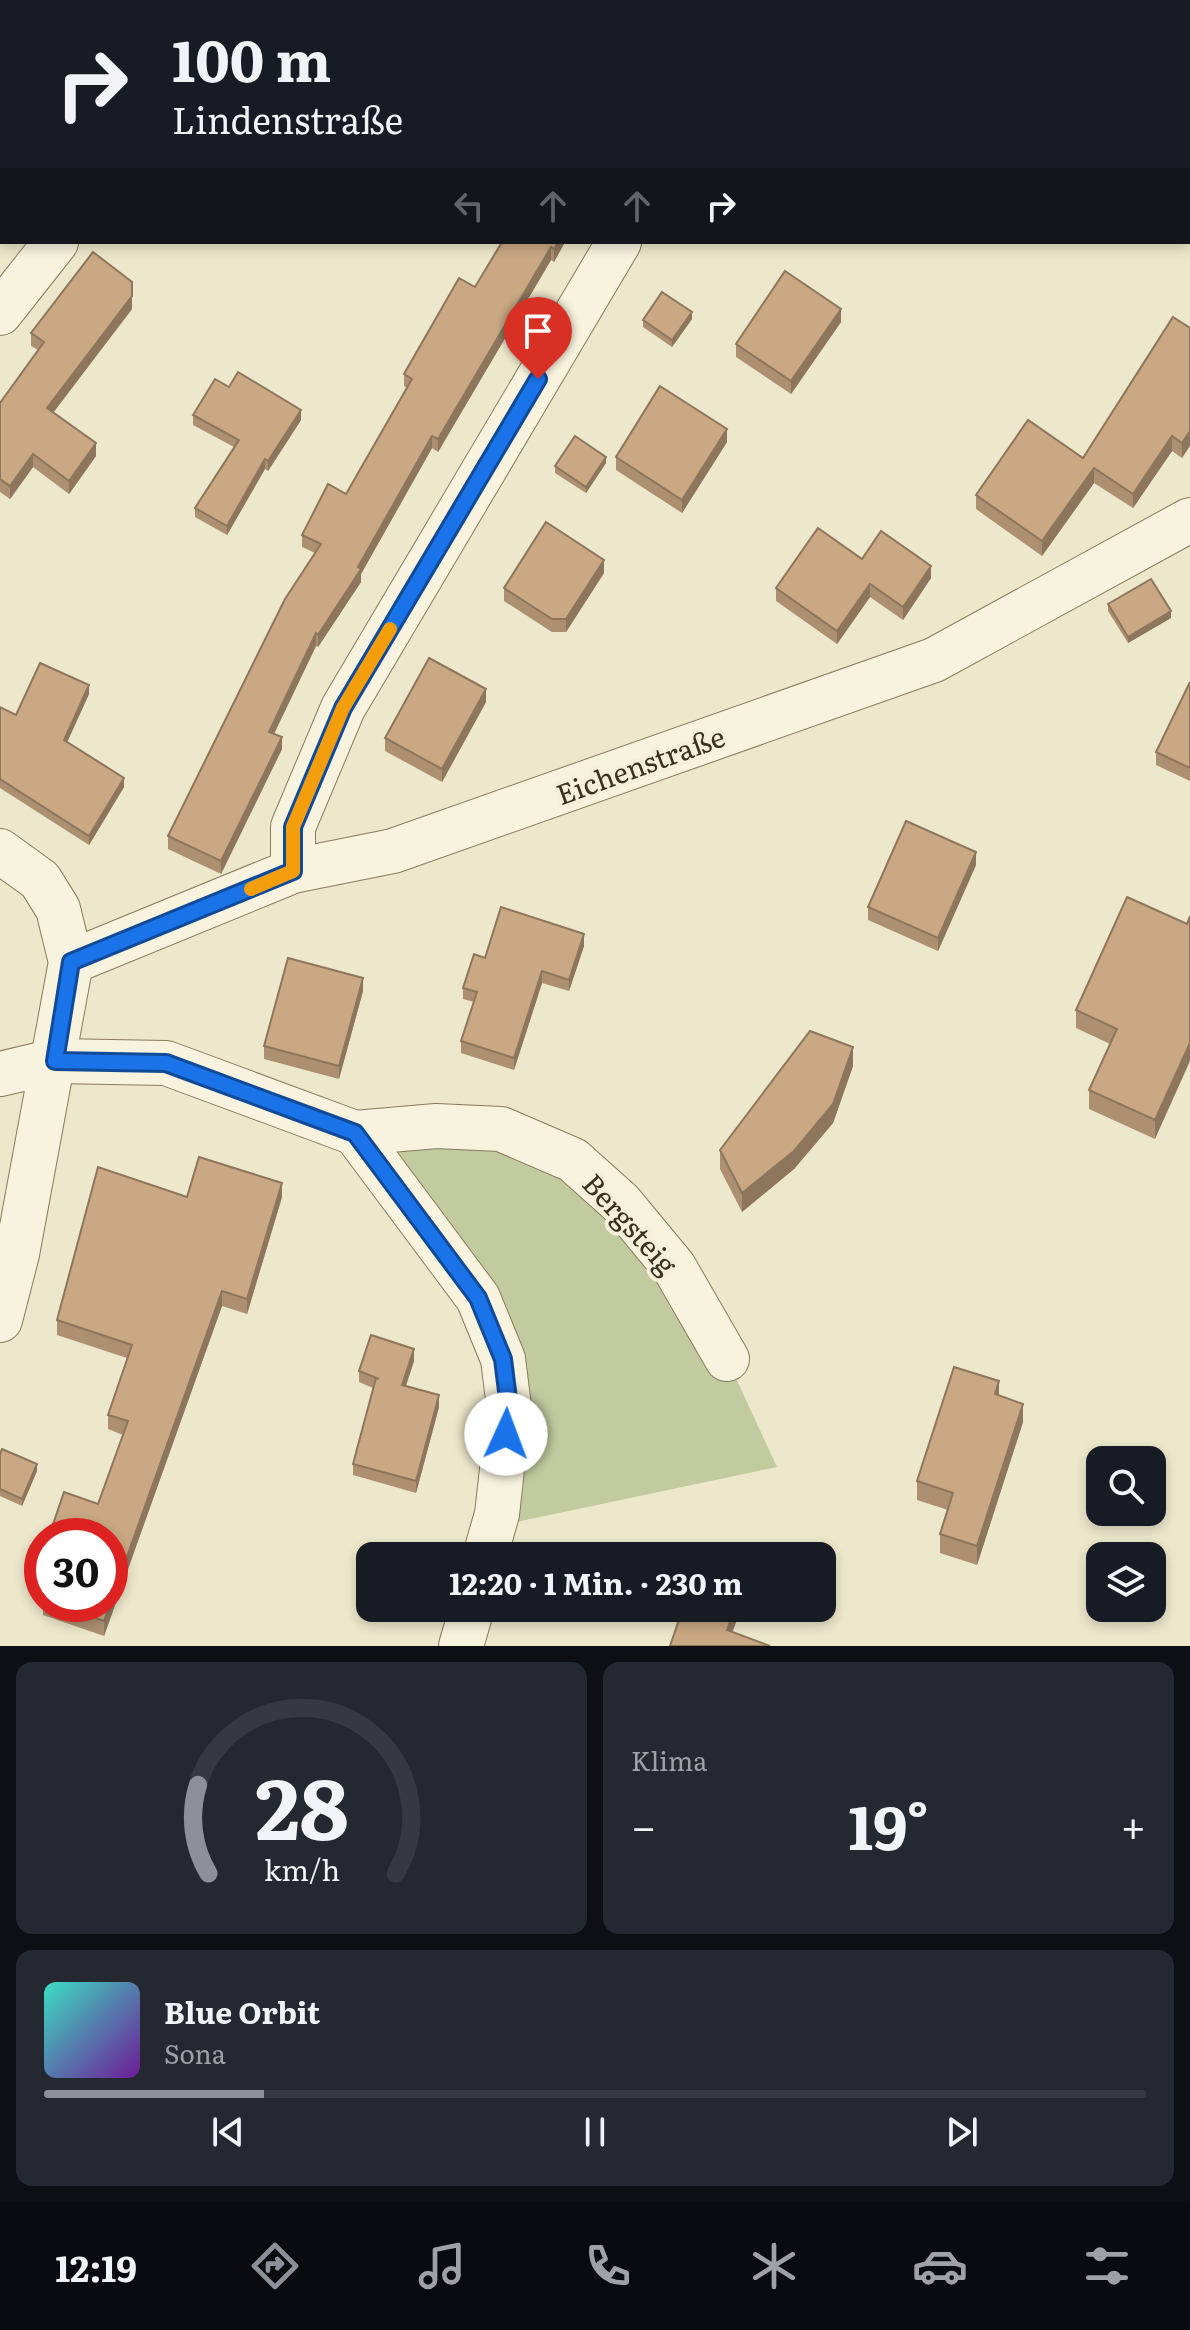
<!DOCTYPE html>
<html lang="de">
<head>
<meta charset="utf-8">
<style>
  :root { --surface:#171b24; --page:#242831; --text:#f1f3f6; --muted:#9ea1a6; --line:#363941; --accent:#8c9099 }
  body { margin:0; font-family:Literata,serif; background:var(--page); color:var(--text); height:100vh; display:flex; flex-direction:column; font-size:30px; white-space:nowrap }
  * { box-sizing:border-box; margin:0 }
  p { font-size:26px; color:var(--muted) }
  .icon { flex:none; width:44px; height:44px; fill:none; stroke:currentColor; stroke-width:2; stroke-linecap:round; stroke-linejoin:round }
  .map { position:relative; height:1646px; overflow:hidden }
  .panel { display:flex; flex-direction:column; gap:16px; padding:16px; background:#0d0f14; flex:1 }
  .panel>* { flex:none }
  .guide { position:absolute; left:0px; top:0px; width:1190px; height:244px; box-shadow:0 4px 12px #0003; background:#171b24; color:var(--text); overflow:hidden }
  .buttons { position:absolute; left:1086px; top:1446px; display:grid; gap:16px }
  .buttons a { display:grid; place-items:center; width:80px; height:80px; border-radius:16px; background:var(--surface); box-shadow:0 4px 12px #0003; font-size:40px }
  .speed { position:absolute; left:24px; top:1518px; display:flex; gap:16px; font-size:40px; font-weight:700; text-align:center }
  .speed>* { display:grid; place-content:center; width:104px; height:104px; border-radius:50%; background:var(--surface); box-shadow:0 4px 12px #0003; line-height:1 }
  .speed .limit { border:12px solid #d22; background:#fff; color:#111 }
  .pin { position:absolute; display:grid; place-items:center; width:68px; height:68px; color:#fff; margin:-82px -34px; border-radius:50% 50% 50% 0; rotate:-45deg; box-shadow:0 0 8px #0007 }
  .pin .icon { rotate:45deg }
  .me { position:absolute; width:88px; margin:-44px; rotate:2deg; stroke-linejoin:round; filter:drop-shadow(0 0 6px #0008) }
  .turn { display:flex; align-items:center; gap:28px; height:168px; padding:0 40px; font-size:36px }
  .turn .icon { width:104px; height:104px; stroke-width:2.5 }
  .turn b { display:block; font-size:56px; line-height:68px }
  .lanes { display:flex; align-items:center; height:76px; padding:0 40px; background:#0003; justify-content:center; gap:40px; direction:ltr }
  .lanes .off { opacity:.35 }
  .big { font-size:60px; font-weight:700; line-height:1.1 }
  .panel .card { flex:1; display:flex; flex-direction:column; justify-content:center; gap:12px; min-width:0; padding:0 28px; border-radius:16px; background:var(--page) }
  .panel .dial { align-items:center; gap:0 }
  .dial svg { height:208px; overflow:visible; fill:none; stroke:var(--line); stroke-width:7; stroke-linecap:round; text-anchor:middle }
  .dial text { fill:var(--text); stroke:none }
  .song { display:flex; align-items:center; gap:24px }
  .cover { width:96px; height:96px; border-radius:12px; background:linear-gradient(135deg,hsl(170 70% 55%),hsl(280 70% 35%)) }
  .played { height:8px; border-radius:4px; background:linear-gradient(90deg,var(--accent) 20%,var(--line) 20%) }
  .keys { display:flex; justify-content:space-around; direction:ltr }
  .heat { display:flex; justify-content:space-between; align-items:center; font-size:44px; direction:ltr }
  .panel .tiles { flex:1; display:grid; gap:16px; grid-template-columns:1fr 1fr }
  .card:last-child { grid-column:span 2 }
  .trip { position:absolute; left:356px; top:1542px; width:480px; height:80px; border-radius:16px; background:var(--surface); box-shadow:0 4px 12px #0003; font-weight:700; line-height:80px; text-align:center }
  .dock { display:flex; height:128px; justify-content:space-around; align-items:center; background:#090b0e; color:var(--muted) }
  .dock .icon { width:56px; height:56px }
  .dock .on { color:var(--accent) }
  .dock b { font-size:36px; color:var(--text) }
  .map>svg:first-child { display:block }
  .green { fill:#c1cb9f }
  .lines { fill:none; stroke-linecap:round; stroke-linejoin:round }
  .minor-casing { stroke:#897a5f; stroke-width:46 }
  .minor { stroke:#f8f3de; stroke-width:44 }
  .wall { fill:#ad9071 }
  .shaded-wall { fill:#8d765c }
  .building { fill:#c9a883; stroke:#8d765c; stroke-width:2 }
  .route-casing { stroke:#114b97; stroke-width:20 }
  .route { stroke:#1a73e8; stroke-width:14 }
  .slow { stroke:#f59e0b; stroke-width:14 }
  .labels { text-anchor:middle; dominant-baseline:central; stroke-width:8; stroke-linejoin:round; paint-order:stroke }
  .street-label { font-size:28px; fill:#3b3122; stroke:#f5f0da }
</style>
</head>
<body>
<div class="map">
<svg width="1190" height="1646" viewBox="0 0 1190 1646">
  <rect width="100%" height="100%" fill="#ede7cb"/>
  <!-- green -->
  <polygon class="green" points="501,1129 621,1203 727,1359 777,1467 493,1527 503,1359 355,1133"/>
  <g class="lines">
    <!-- minor casing -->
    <g class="minor-casing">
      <g id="minor">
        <polyline points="226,2 227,0"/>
        <polyline points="759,2 760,0"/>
        <polyline points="0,313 56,242"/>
        <polyline points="0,851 40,880 58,909 71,962 17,1254 0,1320"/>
        <polyline points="293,871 293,827 343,708 619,242"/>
        <polyline points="71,962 293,871 393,851 934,660 1190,520"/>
        <polyline points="0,1074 55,1061 166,1063 355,1133 478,1298 503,1359 509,1407 497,1514 485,1556"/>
        <polyline points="355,1133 436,1126 501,1129 573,1160 621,1203 674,1267 727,1359"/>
        <polyline points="461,1646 472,1608"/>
      </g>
    </g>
    <!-- minor -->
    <use href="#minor" class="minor"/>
  </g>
  <!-- wall -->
  <g class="wall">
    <polygon points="89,0 185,0 183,2 92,2"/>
    <polygon points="502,242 565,242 554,262 551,260 438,452 432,448 361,574 361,582 318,647 316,646 274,734 282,749 221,874 168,849 168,836 315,553 302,547 302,535 346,494 407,388 404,386 404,374 475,287"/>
    <polygon points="132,309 53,412 96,456 69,494 33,467 10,499 0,492 0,403 38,350 31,346 31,333"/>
    <polygon points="692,319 672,347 643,327 643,320"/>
    <polygon points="841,322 791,394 736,357 736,344"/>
    <polygon points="1190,328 1182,458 1172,451 1133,508 1094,483 1042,556 976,509 976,495 1083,458"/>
    <polygon points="229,387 301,420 268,471 265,469 227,535 195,517 195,508 234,447 193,425 193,415"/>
    <polygon points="727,442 682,513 616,470 616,457"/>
    <polygon points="606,463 586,493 555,473 555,466"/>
    <polygon points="862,559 931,578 903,620 870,597 837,644 776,601 776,588"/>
    <polygon points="604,573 566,632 552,632 504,601 504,588"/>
    <polygon points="1108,604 1171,618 1128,643 1108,611"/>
    <polygon points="1190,682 1190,781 1156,765 1156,752"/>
    <polygon points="89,694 67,742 124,787 89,845 0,788 0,707 16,715"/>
    <polygon points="486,702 442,782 385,751 385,738"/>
    <polygon points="976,865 938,951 868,920 868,907"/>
    <polygon points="1187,924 1155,1139 1089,1109 1089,1090 1110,1044 1076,1028 1076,1010"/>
    <polygon points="584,946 569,991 542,983 514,1070 461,1053 461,1041 474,1002 463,999 463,988 485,958"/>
    <polygon points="363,991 339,1079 264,1059 264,1046"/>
    <polygon points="853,1066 833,1123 794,1169 742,1212 720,1169 720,1150"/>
    <polygon points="187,1197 282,1197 247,1314 222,1306 104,1636 43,1615 43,1604 110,1604 98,1504 123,1435 108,1429 108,1415 127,1358 57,1335 57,1320"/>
    <polygon points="414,1361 406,1386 439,1407 416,1493 353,1475 353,1464 373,1388 359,1382 359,1371"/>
    <polygon points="999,1396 1023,1422 977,1565 940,1553 940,1534 948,1510 917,1500 917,1481"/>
    <polygon points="0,1454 37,1471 22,1506 0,1496"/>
  </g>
  <!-- shaded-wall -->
  <g class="shaded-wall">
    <polygon points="2,15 2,27 0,30 0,18"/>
    <polygon points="2,218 2,231 0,233 0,221"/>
    <polygon points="558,242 565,242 554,262 554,249"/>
    <polygon points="551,247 551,260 438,452 438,439"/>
    <polygon points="132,296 132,309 47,421 47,408"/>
    <polygon points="841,309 841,322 791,394 791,381"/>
    <polygon points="692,312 692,319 672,347 672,340"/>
    <polygon points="301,410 301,420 268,471 268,461"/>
    <polygon points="727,429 727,442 682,513 682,500"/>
    <polygon points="1190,431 1190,446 1182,458 1182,443"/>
    <polygon points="432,436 432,448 361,574 361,582 318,647 318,635"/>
    <polygon points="1172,436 1172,451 1133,508 1133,494"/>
    <polygon points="96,443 96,456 69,494 69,481"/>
    <polygon points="33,454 33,467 10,499 10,486"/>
    <polygon points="606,457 606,463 586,493 586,487"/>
    <polygon points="265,459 265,469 227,535 227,526"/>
    <polygon points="1094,468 1094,483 1042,556 1042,541"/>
    <polygon points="604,560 604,573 566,632 566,619"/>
    <polygon points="931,566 931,578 903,620 903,607"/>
    <polygon points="870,584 870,597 837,644 837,631"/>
    <polygon points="1171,611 1171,618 1128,643 1128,637"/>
    <polygon points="316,633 316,646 269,744 269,732"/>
    <polygon points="89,685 89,694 64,749 64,740"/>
    <polygon points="486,689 486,702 442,782 442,769"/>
    <polygon points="282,737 282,749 221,874 221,861"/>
    <polygon points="124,778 124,787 89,845 89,836"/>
    <polygon points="976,852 976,865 938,951 938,938"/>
    <polygon points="584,934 584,946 569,991 569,980"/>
    <polygon points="542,971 542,983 514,1070 514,1058"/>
    <polygon points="363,978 363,991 339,1079 339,1066"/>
    <polygon points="1190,1043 1190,1061 1155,1139 1155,1120"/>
    <polygon points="853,1047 853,1066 833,1123 794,1169 742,1212 742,1193"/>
    <polygon points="282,1183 282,1197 247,1314 247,1299"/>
    <polygon points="222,1291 222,1306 104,1636 104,1621"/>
    <polygon points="414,1349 414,1361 402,1397 402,1385"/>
    <polygon points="999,1381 999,1399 995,1394"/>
    <polygon points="439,1395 439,1407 416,1493 416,1481"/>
    <polygon points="1023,1404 1023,1422 977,1565 977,1546"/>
    <polygon points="37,1464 37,1471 22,1506 22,1499"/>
    <polygon points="735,1608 739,1608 739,1615 727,1646 727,1630"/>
  </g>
  <!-- building -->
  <g class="building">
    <polygon points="0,0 13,0 11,2 2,2 2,15 0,18"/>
    <polygon points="103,0 177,0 176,2 101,2"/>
    <polygon points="639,0 702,0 700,2 637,2"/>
    <polygon points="1190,163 1190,184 1188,182 1188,165"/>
    <polygon points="2,174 2,193 0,192 0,177"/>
    <polygon points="0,193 2,194 2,218 0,221"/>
    <polygon points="502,242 558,242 554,249 551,247 438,439 432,436 358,567 361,569 318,635 316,633 269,732 282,737 221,861 168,836 285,599 321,544 302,535 328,484 346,494 412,379 404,374 459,278 475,287"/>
    <polygon points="93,252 132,282 132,296 47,408 96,443 69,481 33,454 10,486 0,479 0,403 44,342 31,333"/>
    <polygon points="785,271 841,309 791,381 736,344"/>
    <polygon points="662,292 692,312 672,340 643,320"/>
    <polygon points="1173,317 1190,328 1190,431 1182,443 1172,436 1133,494 1094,468 1042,541 976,495 1028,420 1083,458"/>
    <polygon points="238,372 301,410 268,461 265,459 227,526 195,508 239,440 193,415 215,379 229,387"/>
    <polygon points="660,386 727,429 682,500 616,457"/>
    <polygon points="575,436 606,457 586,487 555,466"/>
    <polygon points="546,522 604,560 566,619 552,619 504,588"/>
    <polygon points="818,528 862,559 881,531 931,566 903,607 870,584 837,631 776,588"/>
    <polygon points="1151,579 1171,611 1128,637 1108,604"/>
    <polygon points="429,658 486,689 442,769 385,738"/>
    <polygon points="40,663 89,685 64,740 124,778 89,836 0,779 0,707 16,715"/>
    <polygon points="1190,682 1190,768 1156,752"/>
    <polygon points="906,821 976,852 938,938 868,907"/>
    <polygon points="1127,897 1187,924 1190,916 1190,1043 1155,1120 1089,1090 1117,1029 1076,1010"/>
    <polygon points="501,907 584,934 569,980 542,971 514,1058 461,1041 477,992 463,988 474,954 485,958"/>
    <polygon points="288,958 363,978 339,1066 264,1046"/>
    <polygon points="810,1031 853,1047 833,1104 794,1151 742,1193 720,1150"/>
    <polygon points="199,1157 282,1183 247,1299 222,1291 110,1604 110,1536 49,1536 64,1492 98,1504 128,1421 108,1415 132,1345 57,1320 98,1167 187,1197"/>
    <polygon points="371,1335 414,1349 402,1385 439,1395 416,1481 353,1464 376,1378 379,1379 359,1371"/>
    <polygon points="954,1367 999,1381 995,1394 1023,1404 977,1546 940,1534 953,1493 917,1481"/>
    <polygon points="2,1449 37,1464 22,1499 0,1489 0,1454"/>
    <polygon points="55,1604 110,1604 104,1621"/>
    <polygon points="683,1608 735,1608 727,1630 770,1646 670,1646"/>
  </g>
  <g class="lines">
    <!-- route casing -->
    <g class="route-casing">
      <polyline id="route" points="506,1434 509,1407 503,1359 478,1298 355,1133 166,1063 55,1061 71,962 293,871 293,827 343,708 538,379"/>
    </g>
    <!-- route -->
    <use href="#route" class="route"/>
    <!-- slow -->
    <polyline class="slow" points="251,889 293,871 293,827 343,708 390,629"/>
  </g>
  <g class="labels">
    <!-- street labels -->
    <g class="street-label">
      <text transform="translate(640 764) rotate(-20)">Eichenstraße</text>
      <text transform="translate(631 1223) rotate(48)">Bergsteig</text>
    </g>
  </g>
</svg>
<div class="buttons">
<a><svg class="icon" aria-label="search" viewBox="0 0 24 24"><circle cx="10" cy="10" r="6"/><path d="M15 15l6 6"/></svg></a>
<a><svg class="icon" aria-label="layers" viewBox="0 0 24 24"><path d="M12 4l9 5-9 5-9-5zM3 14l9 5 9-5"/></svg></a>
</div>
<div class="speed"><div class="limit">30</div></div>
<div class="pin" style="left:538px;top:379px;background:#d93025"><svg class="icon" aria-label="arrive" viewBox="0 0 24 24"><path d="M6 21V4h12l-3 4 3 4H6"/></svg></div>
<svg class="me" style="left:506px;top:1434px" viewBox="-20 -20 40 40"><circle r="19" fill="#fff"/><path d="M0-13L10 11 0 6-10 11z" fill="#1a73e8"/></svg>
<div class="trip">12:20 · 1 Min. · 230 m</div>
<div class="guide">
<div class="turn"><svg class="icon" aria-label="right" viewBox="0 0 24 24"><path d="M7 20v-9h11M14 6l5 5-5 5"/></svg><div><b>100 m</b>Lindenstraße</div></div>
<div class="lanes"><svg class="icon off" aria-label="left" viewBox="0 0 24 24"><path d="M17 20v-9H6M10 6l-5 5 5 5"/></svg><svg class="icon off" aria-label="ahead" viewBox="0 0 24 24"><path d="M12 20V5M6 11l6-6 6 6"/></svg><svg class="icon off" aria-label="ahead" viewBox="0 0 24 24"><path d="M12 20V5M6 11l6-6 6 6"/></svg><svg class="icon" aria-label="right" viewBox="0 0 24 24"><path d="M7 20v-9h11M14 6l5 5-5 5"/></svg></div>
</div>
</div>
<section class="panel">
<div class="tiles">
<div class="card dial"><svg viewBox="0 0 100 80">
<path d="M14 69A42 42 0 1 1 86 69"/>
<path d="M14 69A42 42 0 0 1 10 35" stroke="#8c9099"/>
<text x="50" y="56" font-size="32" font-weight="700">28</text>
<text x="50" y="72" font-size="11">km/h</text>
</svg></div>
<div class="card"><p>Klima</p>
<div class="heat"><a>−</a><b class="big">19°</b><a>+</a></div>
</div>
<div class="card">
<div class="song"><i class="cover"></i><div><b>Blue Orbit</b><p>Sona</p></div></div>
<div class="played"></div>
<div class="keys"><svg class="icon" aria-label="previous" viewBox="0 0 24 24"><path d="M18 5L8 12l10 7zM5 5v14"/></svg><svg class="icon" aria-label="pause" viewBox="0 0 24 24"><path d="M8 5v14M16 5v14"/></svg><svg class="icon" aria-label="next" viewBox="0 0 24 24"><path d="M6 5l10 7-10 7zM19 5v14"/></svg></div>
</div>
</div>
</section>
<nav class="dock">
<b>12:19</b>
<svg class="icon on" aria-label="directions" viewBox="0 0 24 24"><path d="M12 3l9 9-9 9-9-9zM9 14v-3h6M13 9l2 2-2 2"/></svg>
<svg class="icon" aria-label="music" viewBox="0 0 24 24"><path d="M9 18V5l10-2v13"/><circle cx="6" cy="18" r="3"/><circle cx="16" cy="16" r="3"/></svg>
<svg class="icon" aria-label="phone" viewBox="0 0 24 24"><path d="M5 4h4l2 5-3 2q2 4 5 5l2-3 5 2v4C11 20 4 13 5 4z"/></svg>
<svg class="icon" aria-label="climate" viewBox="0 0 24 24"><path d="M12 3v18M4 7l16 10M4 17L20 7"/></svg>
<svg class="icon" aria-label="car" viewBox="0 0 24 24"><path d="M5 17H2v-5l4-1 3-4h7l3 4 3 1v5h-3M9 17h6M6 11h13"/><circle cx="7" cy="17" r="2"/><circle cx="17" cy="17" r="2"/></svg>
<svg class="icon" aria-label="filters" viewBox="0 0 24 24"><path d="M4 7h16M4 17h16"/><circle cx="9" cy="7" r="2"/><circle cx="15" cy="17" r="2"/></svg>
</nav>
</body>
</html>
